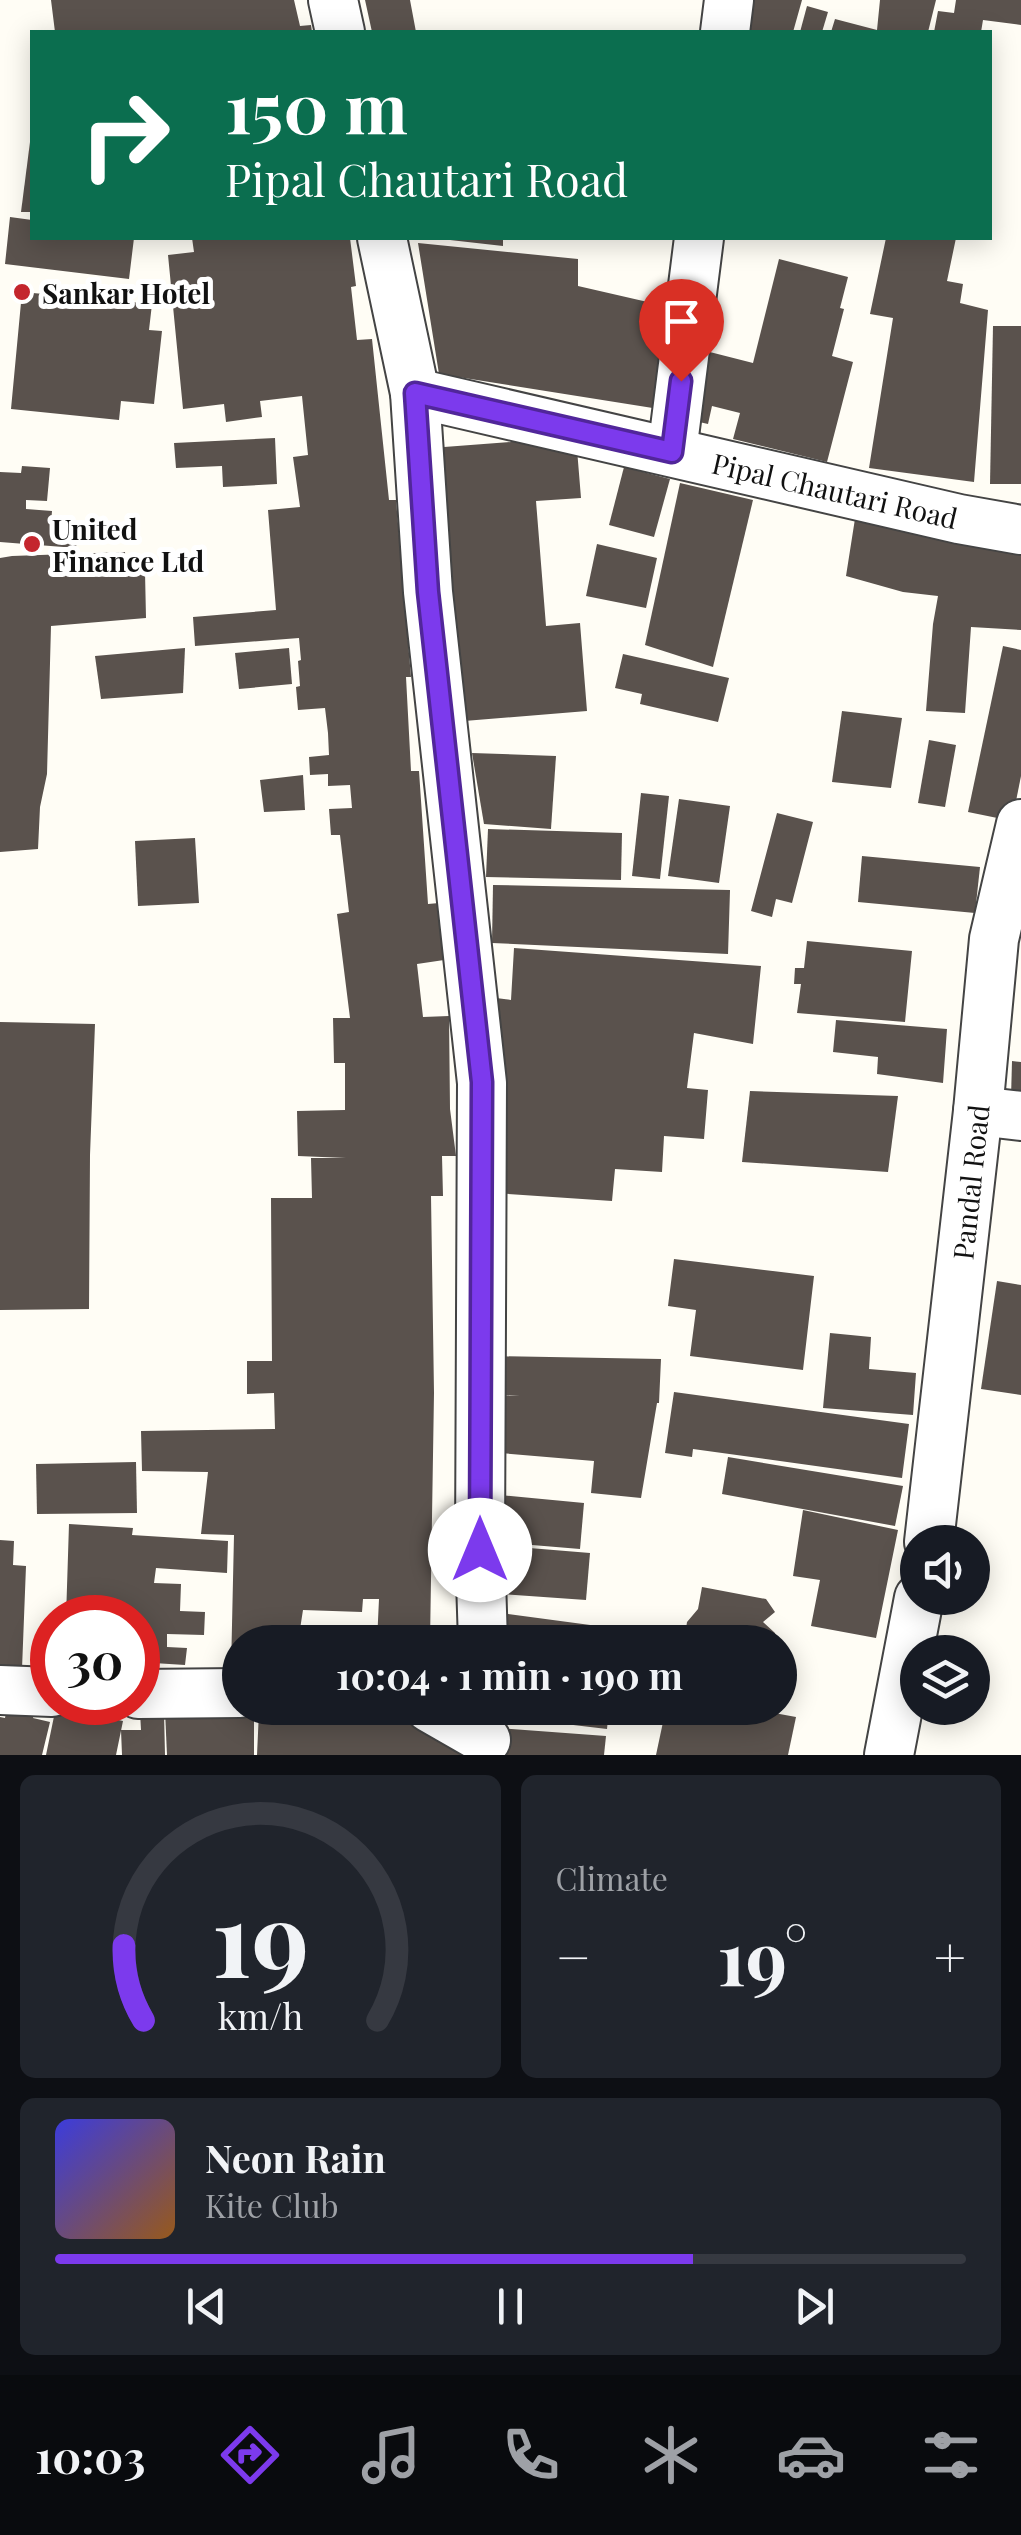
<!DOCTYPE html>
<html lang="en">
<head>
<meta charset="utf-8">
<style>
  :root { --surface:#171b24; --page:#20242c; --text:#f1f3f6; --muted:#9ea1a6; --line:#363941; --accent:#7c3aed }
  body { margin:0; font-family:"Playfair Display",serif; background:var(--page); color:var(--text); height:100vh; display:flex; flex-direction:column; font-size:38px; white-space:nowrap }
  * { box-sizing:border-box; margin:0 }
  p { font-size:32px; color:var(--muted) }
  .icon { flex:none; width:55px; height:55px; fill:none; stroke:currentColor; stroke-width:2; stroke-linecap:round; stroke-linejoin:round }
  .map { position:relative; height:1755px; overflow:hidden }
  .panel { display:flex; flex-direction:column; gap:20px; padding:20px; background:#0d0f14; flex:1 }
  .panel>* { flex:none }
  .top-card { position:absolute; left:30px; top:30px; width:962px; height:210px; border-radius:0px; box-shadow:0 5px 25px #0003; background:#0b6e4f; color:#fff; overflow:hidden }
  .buttons { position:absolute; left:900px; top:1525px; display:grid; gap:20px }
  .buttons a { display:grid; place-items:center; width:90px; height:90px; border-radius:50%; background:var(--surface); box-shadow:0 5px 25px #0003; font-size:50px }
  .speed { position:absolute; left:30px; top:1595px; display:flex; gap:20px; font-size:50px; font-weight:700; text-align:center }
  .speed>* { display:grid; place-content:center; width:130px; height:130px; border-radius:50%; background:var(--surface); box-shadow:0 5px 25px #0003; line-height:1 }
  .speed .limit { border:15px solid #d22; background:#fff; color:#111 }
  .pin { position:absolute; display:grid; place-items:center; width:85px; height:85px; color:#fff; margin:-102px -42px; border-radius:50% 50% 50% 0; rotate:-45deg; box-shadow:0 0 10px #0007 }
  .pin .icon { rotate:45deg }
  .me { position:absolute; width:110px; margin:-55px; rotate:0deg; stroke-linejoin:round; filter:drop-shadow(0 0 8px #0008) }
  .turn { display:flex; align-items:center; gap:35px; height:210px; padding:0 30px; font-size:45px }
  .turn .icon { width:130px; height:130px; stroke-width:2.5 }
  .turn b { display:block; font-size:70px; line-height:85px }
  .big { font-size:75px; font-weight:700; line-height:1.1 }
  .panel .card { flex:1; display:flex; flex-direction:column; justify-content:center; gap:15px; min-width:0; padding:0 35px; border-radius:15px; background:var(--page) }
  .panel .dial { align-items:center; gap:0 }
  .dial svg { height:260px; overflow:visible; fill:none; stroke:var(--line); stroke-width:7; stroke-linecap:round; text-anchor:middle }
  .dial text { fill:var(--text); stroke:none }
  .song { display:flex; align-items:center; gap:30px }
  .cover { width:120px; height:120px; border-radius:15px; background:linear-gradient(135deg,hsl(240 70% 55%),hsl(30 70% 35%)) }
  .played { height:10px; border-radius:5px; background:linear-gradient(90deg,var(--accent) 70%,var(--line) 70%) }
  .keys { display:flex; justify-content:space-around; direction:ltr }
  .heat { display:flex; justify-content:space-between; align-items:center; font-size:55px; direction:ltr }
  .panel .tiles { flex:1; display:grid; gap:20px; grid-template-columns:1fr 1fr }
  .card:last-child { grid-column:span 2 }
  .trip { position:absolute; left:222px; top:1625px; width:575px; height:100px; border-radius:50px; background:var(--surface); box-shadow:0 5px 25px #0003; font-weight:700; line-height:100px; text-align:center }
  .tabs { display:flex; height:160px; justify-content:space-around; align-items:center; background:#090b0e; color:var(--muted) }
  .tabs .icon { width:70px; height:70px }
  .tabs .selected { color:var(--accent) }
  .tabs b { font-size:45px; color:var(--text) }
  .map>svg:first-child { display:block }
  .building { fill:#5a524d }
  .lines { fill:none; stroke-linecap:round; stroke-linejoin:round }
  .street-casing { stroke:#444; stroke-width:52 }
  .street { stroke:#fff; stroke-width:48 }
  .route-casing { stroke:#51269a; stroke-width:25 }
  .route { stroke:#7c3aed; stroke-width:18 }
  .poi-dot { fill:#c4262e; stroke:#fff; stroke-width:4 }
  .labels { text-anchor:middle; dominant-baseline:central; stroke-width:10; stroke-linejoin:round; paint-order:stroke }
  .poi-label { font-size:28px; font-weight:bold; fill:#111; stroke:#fff; text-anchor:start }
  .street-label { font-size:28px; fill:#111; stroke:#fff }
</style>
</head>
<body>
<div class="map">
<svg width="1021" height="1755" viewBox="0 0 1021 1755">
  <rect width="100%" height="100%" fill="#fffdf5"/>
  <!-- building -->
  <g class="building">
    <polygon points="51,0 294,0 300,26 311,25 312,32 55,32"/>
    <polygon points="365,0 410,0 416,32 372,32"/>
    <polygon points="742,0 802,0 793,32 735,32"/>
    <polygon points="880,0 936,0 928,32 831,32 835,19 877,30"/>
    <polygon points="956,0 1021,0 1021,25 983,20 981,32 934,32 938,11 954,13"/>
    <polygon points="807,6 828,12 822,32 800,32"/>
    <polygon points="30,142 32,142 32,212 21,212"/>
    <polygon points="10,217 32,220 32,238 134,238 129,279 5,264"/>
    <polygon points="192,238 350,238 356,286 351,287 357,340 372,339 389,500 396,500 411,677 406,677 411,771 419,771 428,904 439,903 444,960 417,964 423,1017 449,1016 450,1109 456,1156 442,1156 443,1196 431,1196 434,1393 430,1642 377,1642 379,1599 363,1599 362,1612 303,1610 298,1642 240,1642 240,1671 231,1670 234,1535 201,1534 208,1472 142,1471 141,1431 275,1429 274,1393 247,1394 247,1361 272,1361 271,1198 312,1198 311,1158 346,1158 298,1156 297,1111 345,1110 345,1063 334,1063 333,1018 350,1018 337,914 349,912 340,835 331,835 329,809 352,808 350,785 328,786 328,774 310,775 309,757 329,755 328,733 325,708 298,710 296,687 300,686 298,661 301,660 299,638 195,646 193,617 276,610 268,510 300,507 293,457 308,455 302,396 260,401 262,417 226,422 224,404 183,409 168,255 194,252"/>
    <polygon points="450,238 503,238 503,246 450,240"/>
    <polygon points="886,238 956,238 947,281 963,284 960,303 988,310 974,482 869,468 893,318 870,314"/>
    <polygon points="418,243 578,259 578,286 678,309 659,409 439,374"/>
    <polygon points="779,259 848,277 840,308 844,309 832,356 853,362 827,462 733,439 740,413 712,406 708,424 686,419 702,350 753,363"/>
    <polygon points="22,292 152,304 149,330 162,331 154,404 121,401 119,420 11,409"/>
    <polygon points="993,326 1021,326 1021,484 990,484"/>
    <polygon points="576,437 581,498 536,501 546,626 580,623 587,711 452,722 431,448"/>
    <polygon points="275,438 277,484 223,487 222,466 176,468 174,443"/>
    <polygon points="22,466 50,468 47,501 26,500 26,509 52,511 51,523 78,525 76,548 0,542 0,472 21,473"/>
    <polygon points="624,467 670,479 654,537 609,525"/>
    <polygon points="680,483 753,500 713,667 645,645"/>
    <polygon points="857,506 1021,539 1021,630 971,627 965,713 926,711 933,624 938,596 903,592 846,576"/>
    <polygon points="597,544 657,558 646,608 586,596"/>
    <polygon points="125,552 126,574 145,572 146,618 51,626 47,774 40,807 38,849 0,852 0,558 12,556"/>
    <polygon points="1003,646 1021,650 1021,776 1012,821 968,812"/>
    <polygon points="185,648 183,693 101,699 95,656"/>
    <polygon points="289,648 292,684 239,689 235,653"/>
    <polygon points="623,654 729,678 718,722 640,704 642,694 615,688"/>
    <polygon points="842,711 902,718 891,788 832,782"/>
    <polygon points="929,740 956,745 945,807 918,803"/>
    <polygon points="472,753 556,756 551,829 484,824"/>
    <polygon points="303,775 305,810 264,812 260,780"/>
    <polygon points="641,793 669,796 660,879 632,876"/>
    <polygon points="679,799 730,806 719,883 668,876"/>
    <polygon points="777,813 813,822 792,903 776,899 772,917 751,911"/>
    <polygon points="488,829 622,833 621,880 486,877"/>
    <polygon points="195,838 199,903 138,906 135,841"/>
    <polygon points="862,856 980,867 975,913 858,902"/>
    <polygon points="493,885 730,890 728,954 492,943"/>
    <polygon points="807,941 912,951 905,1022 797,1013 801,984 794,984 795,968 804,968"/>
    <polygon points="514,948 761,966 753,1044 694,1033 687,1088 708,1090 704,1139 664,1136 662,1172 615,1169 612,1201 494,1193 496,998 511,1000"/>
    <polygon points="836,1020 947,1029 943,1083 877,1074 878,1057 833,1052"/>
    <polygon points="0,1022 95,1024 90,1155 89,1309 0,1310"/>
    <polygon points="1012,1061 1021,1062 1021,1099 1011,1098"/>
    <polygon points="750,1091 898,1096 888,1172 742,1162"/>
    <polygon points="674,1259 814,1276 803,1370 690,1356 696,1310 668,1306"/>
    <polygon points="997,1281 1021,1285 1021,1395 981,1389"/>
    <polygon points="830,1333 871,1337 869,1369 916,1373 913,1415 823,1408"/>
    <polygon points="487,1356 661,1359 659,1403 657,1403 641,1498 591,1493 594,1461 500,1453 483,1395 520,1396 483,1394"/>
    <polygon points="674,1392 909,1424 902,1478 693,1449 692,1457 665,1453"/>
    <polygon points="728,1457 903,1486 895,1526 722,1494"/>
    <polygon points="136,1462 137,1513 37,1514 36,1464"/>
    <polygon points="489,1494 584,1503 580,1549 485,1541"/>
    <polygon points="803,1510 898,1530 876,1638 811,1626 820,1580 793,1576"/>
    <polygon points="69,1524 133,1528 132,1535 228,1541 227,1573 156,1568 154,1583 181,1584 180,1611 205,1612 204,1635 167,1634 167,1647 187,1648 185,1665 138,1662 138,1618 66,1618"/>
    <polygon points="0,1540 14,1541 13,1565 26,1566 22,1669 0,1668"/>
    <polygon points="491,1545 590,1553 586,1600 488,1593"/>
    <polygon points="702,1587 766,1599 775,1612 763,1622 775,1633 777,1642 684,1642 687,1622 698,1609"/>
    <polygon points="501,1613 620,1629 618,1642 500,1642"/>
    <polygon points="8,1701 35,1707 33,1718 50,1722 42,1755 0,1755 0,1717 5,1718"/>
    <polygon points="57,1702 90,1721 92,1714 123,1721 116,1755 46,1755"/>
    <polygon points="498,1708 609,1708 607,1729 498,1716"/>
    <polygon points="666,1708 747,1708 796,1717 788,1755 656,1755"/>
    <polygon points="302,1709 390,1709 390,1714 476,1714 476,1755 257,1755 259,1711"/>
    <polygon points="164,1711 165,1755 122,1755 121,1730 141,1730 140,1712"/>
    <polygon points="165,1711 254,1711 254,1755 167,1755"/>
    <polygon points="496,1728 606,1736 604,1755 496,1755"/>
  </g>
  <g class="lines">
    <!-- street casing -->
    <g class="street-casing">
      <g id="street">
        <polyline points="333,0 340,32"/>
        <polyline points="725,32 729,0"/>
        <polyline points="382,238 415,393 428,592 482,1083 480,1550 483,1642"/>
        <polyline points="415,393 959,519 1021,530"/>
        <polyline points="672,452 699,238"/>
        <polyline points="978,1111 1021,1116"/>
        <polyline points="929,1542 978,1111 994,939 1021,824"/>
        <polyline points="0,1690 52,1692"/>
        <polyline points="138,1694 240,1693"/>
        <polyline points="430,1708 486,1740"/>
        <polyline points="889,1755 919,1598"/>
      </g>
    </g>
    <!-- street -->
    <use href="#street" class="street"/>
  </g>
  <g class="lines">
    <!-- route casing -->
    <g class="route-casing">
      <polyline id="route" points="480,1550 482,1082 428,592 415,393 672,452 681,381"/>
    </g>
    <!-- route -->
    <use href="#route" class="route"/>
  </g>
  <!-- markers -->
  <g class="poi-dot">
    <circle cx="22" cy="292" r="10"/>
    <circle cx="32" cy="544" r="10"/>
  </g>
  <g class="labels">
    <!-- poi labels -->
    <g class="poi-label">
      <text x="42" y="292">Sankar Hotel</text>
      <text x="52" y="528">United<tspan x="52" dy="32">Finance Ltd</tspan></text>
    </g>
    <!-- street labels -->
    <g class="street-label">
      <text transform="translate(835 490) rotate(13)">Pipal Chautari Road</text>
      <text transform="translate(970 1182) rotate(-84)">Pandal Road</text>
    </g>
  </g>
</svg>
<div class="buttons">
<a><svg class="icon" aria-label="sound" viewBox="0 0 24 24"><path d="M4 9h4l5-4v14l-5-4H4zM17 9q2 3 0 6"/></svg></a>
<a><svg class="icon" aria-label="layers" viewBox="0 0 24 24"><path d="M12 4l9 5-9 5-9-5zM3 14l9 5 9-5"/></svg></a>
</div>
<div class="speed"><div class="limit">30</div></div>
<div class="pin" style="left:681px;top:381px;background:#d93025"><svg class="icon" aria-label="arrive" viewBox="0 0 24 24"><path d="M6 21V4h12l-3 4 3 4H6"/></svg></div>
<svg class="me" style="left:480px;top:1550px" viewBox="-20 -20 40 40"><circle r="19" fill="#fff"/><path d="M0-13L10 11 0 6-10 11z" fill="#7c3aed"/></svg>
<div class="trip">10:04 · 1 min · 190 m</div>
<div class="top-card">
<div class="turn"><svg class="icon" aria-label="right" viewBox="0 0 24 24"><path d="M7 20v-9h11M14 6l5 5-5 5"/></svg><div><b>150 m</b>Pipal Chautari Road</div></div>
</div>
</div>
<section class="panel">
<div class="tiles">
<div class="card dial"><svg viewBox="0 0 100 80">
<path d="M14 69A42 42 0 1 1 86 69"/>
<path d="M14 69A42 42 0 0 1 8 46" stroke="#7c3aed"/>
<text x="50" y="56" font-size="32" font-weight="700">19</text>
<text x="50" y="72" font-size="11">km/h</text>
</svg></div>
<div class="card"><p>Climate</p>
<div class="heat"><a>−</a><b class="big">19°</b><a>+</a></div>
</div>
<div class="card">
<div class="song"><i class="cover"></i><div><b>Neon Rain</b><p>Kite Club</p></div></div>
<div class="played"></div>
<div class="keys"><svg class="icon" aria-label="previous" viewBox="0 0 24 24"><path d="M18 5L8 12l10 7zM5 5v14"/></svg><svg class="icon" aria-label="pause" viewBox="0 0 24 24"><path d="M8 5v14M16 5v14"/></svg><svg class="icon" aria-label="next" viewBox="0 0 24 24"><path d="M6 5l10 7-10 7zM19 5v14"/></svg></div>
</div>
</div>
</section>
<nav class="tabs">
<b>10:03</b>
<svg class="icon selected" aria-label="directions" viewBox="0 0 24 24"><path d="M12 3l9 9-9 9-9-9zM9 14v-3h6M13 9l2 2-2 2"/></svg>
<svg class="icon" aria-label="music" viewBox="0 0 24 24"><path d="M9 18V5l10-2v13"/><circle cx="6" cy="18" r="3"/><circle cx="16" cy="16" r="3"/></svg>
<svg class="icon" aria-label="phone" viewBox="0 0 24 24"><path d="M5 4h4l2 5-3 2q2 4 5 5l2-3 5 2v4C11 20 4 13 5 4z"/></svg>
<svg class="icon" aria-label="climate" viewBox="0 0 24 24"><path d="M12 3v18M4 7l16 10M4 17L20 7"/></svg>
<svg class="icon" aria-label="car" viewBox="0 0 24 24"><path d="M5 17H2v-5l4-1 3-4h7l3 4 3 1v5h-3M9 17h6M6 11h13"/><circle cx="7" cy="17" r="2"/><circle cx="17" cy="17" r="2"/></svg>
<svg class="icon" aria-label="filters" viewBox="0 0 24 24"><path d="M4 7h16M4 17h16"/><circle cx="9" cy="7" r="2"/><circle cx="15" cy="17" r="2"/></svg>
</nav>
</body>
</html>
